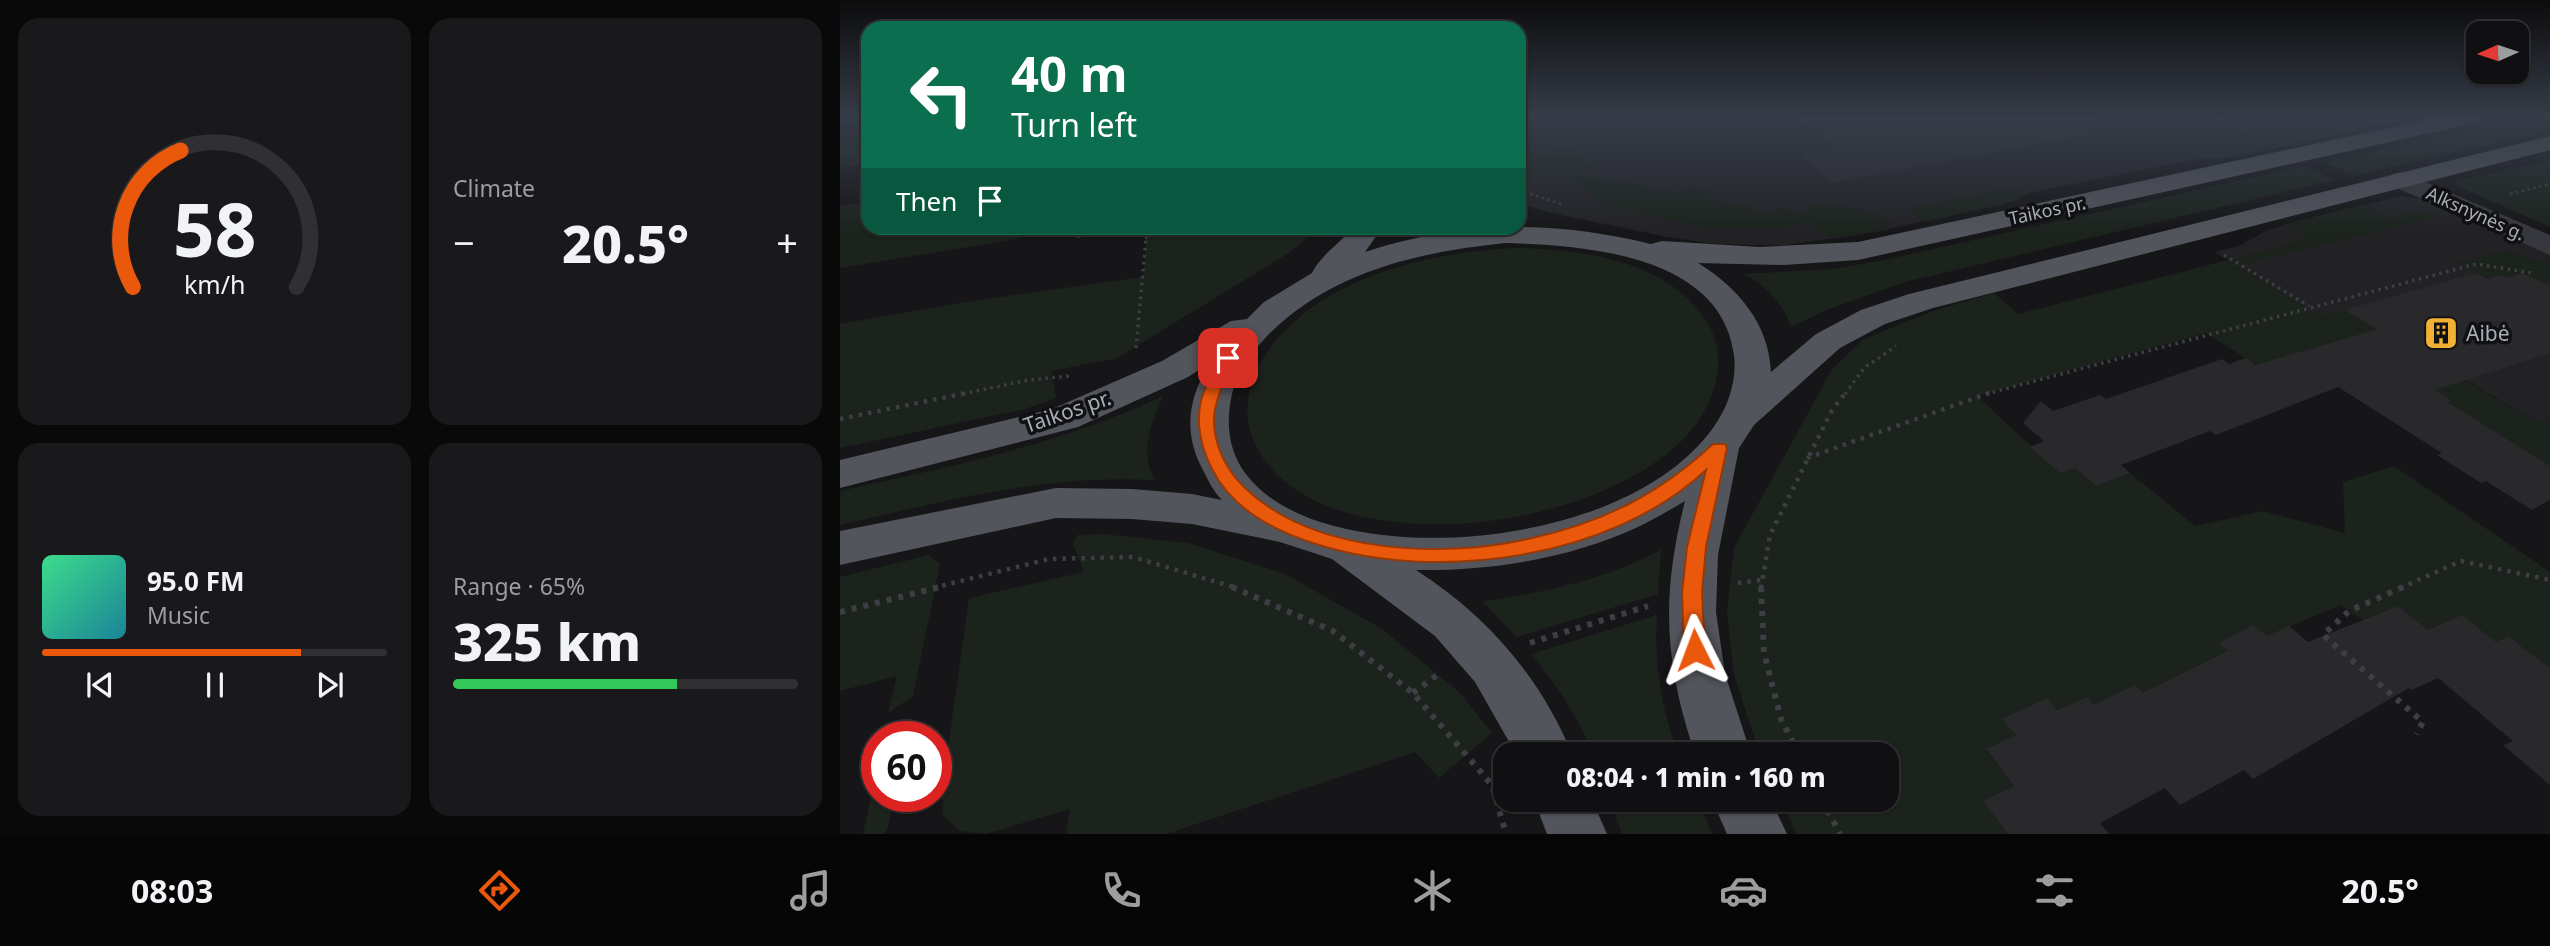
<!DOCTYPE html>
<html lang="en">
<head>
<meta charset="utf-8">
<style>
  :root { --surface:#101012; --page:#19191b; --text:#f1f3f6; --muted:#9c9d9f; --line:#303032; --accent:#ea580c }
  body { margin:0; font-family:"Noto Sans",sans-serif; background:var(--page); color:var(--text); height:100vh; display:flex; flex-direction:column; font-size:26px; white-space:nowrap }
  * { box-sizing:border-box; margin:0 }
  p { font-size:23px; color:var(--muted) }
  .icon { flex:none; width:38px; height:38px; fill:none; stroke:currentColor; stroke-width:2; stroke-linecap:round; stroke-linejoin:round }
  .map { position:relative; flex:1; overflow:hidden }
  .side { display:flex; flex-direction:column; gap:18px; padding:18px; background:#09090a; width:840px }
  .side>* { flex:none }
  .banner { position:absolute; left:21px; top:21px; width:665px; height:214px; border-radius:21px; box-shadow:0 2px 5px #0004,0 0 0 2px var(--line); background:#0b6e4f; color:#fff; overflow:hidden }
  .needle { width:46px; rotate:267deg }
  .fabs { position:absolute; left:1626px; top:21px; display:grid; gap:14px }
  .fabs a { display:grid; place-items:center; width:63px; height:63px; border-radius:14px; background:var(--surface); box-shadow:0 2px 5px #0004,0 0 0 2px var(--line); font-size:35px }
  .speed { position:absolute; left:21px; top:721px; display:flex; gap:14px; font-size:35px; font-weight:700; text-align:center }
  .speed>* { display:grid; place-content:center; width:91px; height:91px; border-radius:50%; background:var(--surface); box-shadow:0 2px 5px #0004,0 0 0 2px var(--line); line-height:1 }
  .speed .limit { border:10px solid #d22; background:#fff; color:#111 }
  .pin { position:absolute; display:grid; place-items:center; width:60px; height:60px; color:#fff; margin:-30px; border-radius:14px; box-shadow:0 4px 10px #0006 }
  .me { position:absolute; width:77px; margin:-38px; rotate:357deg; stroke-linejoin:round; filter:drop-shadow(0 0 5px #0008) }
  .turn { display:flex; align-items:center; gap:24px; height:147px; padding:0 35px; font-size:32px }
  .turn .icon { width:91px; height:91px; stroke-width:2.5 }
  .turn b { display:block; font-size:49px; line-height:60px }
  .then { display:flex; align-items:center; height:66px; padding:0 35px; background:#0003; gap:14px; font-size:26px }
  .big { font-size:52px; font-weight:800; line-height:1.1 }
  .side .card { flex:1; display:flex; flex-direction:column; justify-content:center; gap:10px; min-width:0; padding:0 24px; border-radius:21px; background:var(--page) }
  .side .dial { align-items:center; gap:0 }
  .dial svg { height:182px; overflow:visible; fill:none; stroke:var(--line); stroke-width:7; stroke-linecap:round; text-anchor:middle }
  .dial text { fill:var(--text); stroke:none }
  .song { display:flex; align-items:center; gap:21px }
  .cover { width:84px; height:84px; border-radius:10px; background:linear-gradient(135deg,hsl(150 70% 55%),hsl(190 70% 35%)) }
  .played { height:7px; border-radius:4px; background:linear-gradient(90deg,var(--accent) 75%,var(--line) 75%) }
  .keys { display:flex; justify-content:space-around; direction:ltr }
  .heat { display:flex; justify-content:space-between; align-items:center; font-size:38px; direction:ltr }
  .charge { height:10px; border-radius:5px; background:linear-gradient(90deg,#34c759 65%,var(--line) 0) }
  .side .tiles { flex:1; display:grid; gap:18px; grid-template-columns:repeat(2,1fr) }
  .trip { position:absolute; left:653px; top:742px; width:406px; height:70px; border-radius:21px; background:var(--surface); box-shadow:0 2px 5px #0004,0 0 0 2px var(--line); font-weight:800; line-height:70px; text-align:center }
  .tabs { display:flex; height:112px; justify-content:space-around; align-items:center; background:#060607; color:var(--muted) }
  .tabs .icon { width:49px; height:49px }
  .tabs .on { color:var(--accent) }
  .tabs b { font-size:32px; color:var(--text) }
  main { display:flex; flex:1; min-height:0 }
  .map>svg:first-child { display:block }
  .built { fill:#222225 }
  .green { fill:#1c231d }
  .building { fill:#29292c }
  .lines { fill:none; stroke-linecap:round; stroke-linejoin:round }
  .path-far3 { stroke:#3d3f44; stroke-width:2.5; stroke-dasharray:2.5 3.5; stroke-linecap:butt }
  .path-far2 { stroke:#3d3f44; stroke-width:3.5; stroke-dasharray:2.5 4.5; stroke-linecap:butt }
  .path-far1 { stroke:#3d3f44; stroke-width:4.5; stroke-dasharray:3.5 6; stroke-linecap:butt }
  .path { stroke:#3d3f44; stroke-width:6; stroke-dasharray:5 7; stroke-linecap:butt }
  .street { fill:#37383d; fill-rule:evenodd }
  .primary { fill:#53555c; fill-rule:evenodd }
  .route { fill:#ea580c; stroke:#983908; stroke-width:2 }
  .labels { text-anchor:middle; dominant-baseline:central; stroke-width:7; stroke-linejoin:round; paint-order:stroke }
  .far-street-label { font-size:18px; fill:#a8adb8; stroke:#111113 }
  .poi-label { font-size:21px; fill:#a8adb8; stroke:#111113; text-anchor:start }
  .street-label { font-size:21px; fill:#a8adb8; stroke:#111113 }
</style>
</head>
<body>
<main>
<section class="side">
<div class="tiles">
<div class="card dial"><svg viewBox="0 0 100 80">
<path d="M14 69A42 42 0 1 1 86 69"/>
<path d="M14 69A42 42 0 0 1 35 9" stroke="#ea580c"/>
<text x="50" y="56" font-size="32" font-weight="700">58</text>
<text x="50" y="72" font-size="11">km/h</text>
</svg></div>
<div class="card"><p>Climate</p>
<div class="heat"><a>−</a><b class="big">20.5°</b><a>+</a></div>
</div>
<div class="card">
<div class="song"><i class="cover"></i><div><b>95.0 FM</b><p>Music</p></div></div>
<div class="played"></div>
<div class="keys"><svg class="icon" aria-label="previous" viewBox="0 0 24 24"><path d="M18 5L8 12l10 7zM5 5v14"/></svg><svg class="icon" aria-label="pause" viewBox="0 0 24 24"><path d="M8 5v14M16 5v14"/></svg><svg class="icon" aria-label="next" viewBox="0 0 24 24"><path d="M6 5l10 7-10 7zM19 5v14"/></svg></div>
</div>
<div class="card"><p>Range · 65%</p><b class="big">325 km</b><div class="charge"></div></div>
</div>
</section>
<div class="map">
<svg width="1710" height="834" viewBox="0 0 1710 834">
  <rect width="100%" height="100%" fill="#161618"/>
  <!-- built -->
  <g class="built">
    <polygon points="679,117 1581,117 1388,158 1358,159 1188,193 1164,204 1035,232 947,245 909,245 869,243 827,237 707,212 679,203"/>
    <polygon points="1560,196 1587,199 1710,253 1710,418 1696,422 1626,380 1479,316 1375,252 1399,246 1427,230"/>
  </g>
  <!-- green -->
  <g class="green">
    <path d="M679,117H690L712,146L737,151L750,167L745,176L842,193L849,186L873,189L865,199L911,207L920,214L934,212L938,208L964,213L967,203C993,207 1030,206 1051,223V229L997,238L985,235L969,222L937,229H872L761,205L733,180L679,178Z"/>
    <polygon points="1687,117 1710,117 1710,131 1513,176 1485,162"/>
    <polygon points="28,139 28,164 0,168 0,142"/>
    <polygon points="1710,160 1710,227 1613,184 1618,181"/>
    <path d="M1465,166L1495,180L1065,282L989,309L951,327C946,307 923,282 903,274L994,269L1044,260Z"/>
    <polygon points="1174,188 1188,193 1175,201 1085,222 1069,212 1070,208"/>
    <polygon points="28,202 28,228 207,228 197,233 176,239 0,268 0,206"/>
    <polygon points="1522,205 1548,218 1584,210 1602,216 1401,264 1393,259 1466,239 1442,225"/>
    <polygon points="307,228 480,228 447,254 277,358 211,371 216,398 185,409 0,448 0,324 125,302 303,277"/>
    <path d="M676,248C741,249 826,260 865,319C885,348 880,380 865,410C802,529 483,577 416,446C401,416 407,382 425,355C478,277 588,252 676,248Z"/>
    <polygon points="1666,250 1697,261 1710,258 1710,286 1682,273 1666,278 1659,275 1648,279 1615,263"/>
    <polygon points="1388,260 1479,316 1504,310 1696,422 1710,418 1710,466 1608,402 1611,400 1584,384 1437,378 1366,333 1137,396 1220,473 1235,468 1256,486 1290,473 1355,526 1423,511 1505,533 1503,482 1554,466 1710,572 1710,668 1668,636 1656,642 1622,615 1588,630 1558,606 1523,620 1500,605 1427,636 1413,626 1379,642 1388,651 1334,687 1254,705 1247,697 1217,710 1207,698 1163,719 1176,735 1146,750 1174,786 1144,802 1168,834 957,834 940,800 1046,800 1046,754 920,754 894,675 887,611 894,548 992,369 1024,339 1093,311 1154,293 1178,314"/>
    <path d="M323,396C312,423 298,452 315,480C207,474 104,501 0,525V491C112,466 219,445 323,396Z"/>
    <polygon points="262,534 348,543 445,574 542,629 620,693 652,733 599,778 575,752 326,834 226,834 230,809 146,834 120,831 103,816 102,791 129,598 244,572 233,544 237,535"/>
    <path d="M821,550L818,594L677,637L642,601C702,594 766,579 821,550Z"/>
    <polygon points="89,555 100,564 73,696 48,713 57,676 0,691 0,577"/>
    <path d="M817,615C814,663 821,710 839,754H754C738,718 717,684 691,654Z"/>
    <polygon points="37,769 37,796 54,796 48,828 44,834 23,834"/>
    <polygon points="770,800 858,800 872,834 782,834"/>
  </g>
  <!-- building -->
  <g class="building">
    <polygon points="957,117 1256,117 1257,133 991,183 960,155 998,149"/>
    <polygon points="1636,273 1648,279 1659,275 1666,278 1682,273 1710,286 1710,353 1595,390 1612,401 1608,402 1710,466 1710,500 1692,510 1646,481 1641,483 1597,455 1602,453 1498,387 1376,435 1370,431 1281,465 1290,473 1256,486 1235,468 1220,473 1190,447 1204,441 1183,423 1201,401 1213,411 1260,395 1266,399 1382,359 1389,364 1406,358 1416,365 1538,329 1504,310"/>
    <polygon points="1558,606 1588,630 1622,615 1656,642 1668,636 1710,668 1710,785 1663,745 1673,741 1598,678 1572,690 1569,688 1413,779 1404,770 1340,805 1325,788 1260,823 1269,834 1168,834 1143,801 1174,786 1146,749 1176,735 1162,719 1207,698 1217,710 1247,697 1254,705 1295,685 1303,693 1388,651 1378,643 1413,625 1427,636 1449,626 1468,642"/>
  </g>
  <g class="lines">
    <!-- path-far3 -->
    <g class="path-far3">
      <polyline points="1375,117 1413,134"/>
      <polyline points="22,172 28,168"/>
      <polyline points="679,190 724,205"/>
      <polyline points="1670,194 1710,184"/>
      <polyline points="237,237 296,228"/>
      <polyline points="306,239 307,228"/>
    </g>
    <!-- path-far2 -->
    <g class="path-far2">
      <polyline points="1384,255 1469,306"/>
      <polyline points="296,348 306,238"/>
      <polyline points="123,394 188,380 229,376"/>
      <polyline points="1005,394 1024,368 1056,346"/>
      <polyline points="1146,394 1636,264 1692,273"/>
    </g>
    <!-- path-far1 -->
    <g class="path-far1">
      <polyline points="0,419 131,392"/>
      <polyline points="967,458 1152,392"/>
      <polyline points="898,583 921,580"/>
      <polyline points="93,588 209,559 293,557 397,588"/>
      <polyline points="921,588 930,535 991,412 1006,392"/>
      <polyline points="1560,588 1621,561 1710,580"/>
    </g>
    <!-- path -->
    <g class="path">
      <polyline points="392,587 493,631 573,693 652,785 666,834"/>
      <polyline points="921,587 924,653 941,719 959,754"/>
      <polyline points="1563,587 1509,611 1483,635 1583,722 1576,734"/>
      <polyline points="0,612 100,587"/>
      <polyline points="690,643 808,606"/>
      <polyline points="573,693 601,672"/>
      <polyline points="982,800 1000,834"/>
    </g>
    <!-- street -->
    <polygon class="street" points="1561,172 1710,235 1710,255 1552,186 1548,180 1552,174"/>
    <!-- primary -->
    <g class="primary">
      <path d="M1599,117H1642L1638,122L1630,124L1018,260L944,265L858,263C897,287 929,323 931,372L976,334L1021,310L1069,294L1710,136V150L1093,308L1045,324L1000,348L914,425L899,448L878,555L876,612L885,674L911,754H855C824,661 821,596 845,501C830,510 814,519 798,527C729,559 650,571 576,570C646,615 700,676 732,754H676L635,682L595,636L492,559L440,542L352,524L292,519L216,518L0,565V531L216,488L292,489L352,494L382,500C374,492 369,482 364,472C343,434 347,400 370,363L348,377L238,427L0,488V460L212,409L322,361L391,321L407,319L424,302L472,273C479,257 501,242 513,228H542L525,252C620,220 714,220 811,244L822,241L920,247L1018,242ZM665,243C743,245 881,254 894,355C898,390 881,423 857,447C785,522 642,547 543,535C494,529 437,515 405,473C389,451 386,425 391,399C396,373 411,353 429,334C493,271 579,252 665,243Z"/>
      <polygon points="694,800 752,800 767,834 707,834"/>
      <polygon points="872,800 931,800 947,834 887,834"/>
    </g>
  </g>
  <!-- sky -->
  <linearGradient id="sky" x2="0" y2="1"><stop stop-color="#0c0c0d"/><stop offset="0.5" stop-color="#363c48"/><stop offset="1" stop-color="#363c48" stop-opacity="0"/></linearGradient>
  <rect width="1710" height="234" fill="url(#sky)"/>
  <!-- route -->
  <path class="route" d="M388,353L395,358C386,377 376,396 374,417C373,444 386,470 405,488C474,554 603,559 692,538C764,522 819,494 873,444H885L887,448L866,547L862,593L865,650L862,656L855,658L847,656L844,650L842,593L847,547L866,470C771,559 596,583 476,544C434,531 392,509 372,469C358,442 353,410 368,383C372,373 377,356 388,353Z"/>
  <!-- icons -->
  <defs>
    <g id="building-square" transform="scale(1.75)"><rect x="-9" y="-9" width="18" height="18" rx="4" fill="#f2b134" stroke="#111113"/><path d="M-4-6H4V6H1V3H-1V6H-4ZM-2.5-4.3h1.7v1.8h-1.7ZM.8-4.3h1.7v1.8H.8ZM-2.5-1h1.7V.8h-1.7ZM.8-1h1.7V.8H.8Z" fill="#111"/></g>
  </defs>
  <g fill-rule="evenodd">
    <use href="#building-square" x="1601" y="333"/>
  </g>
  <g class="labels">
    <!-- far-street labels -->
    <g class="far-street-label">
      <text transform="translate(1207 210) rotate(-12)">Taikos pr.</text>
      <text transform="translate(1636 213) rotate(24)">Alksnynės g.</text>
    </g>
    <!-- poi labels -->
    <g class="poi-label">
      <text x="1626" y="333">Aibė</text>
    </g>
    <!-- street labels -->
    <g class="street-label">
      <text transform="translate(227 411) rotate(-19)">Taikos pr.</text>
    </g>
  </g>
</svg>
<div class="fabs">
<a><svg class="needle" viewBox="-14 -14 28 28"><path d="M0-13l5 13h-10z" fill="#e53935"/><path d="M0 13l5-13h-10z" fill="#9c9d9f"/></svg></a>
</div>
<div class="speed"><div class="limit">60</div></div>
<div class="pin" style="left:388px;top:358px;background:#d93025"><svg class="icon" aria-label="arrive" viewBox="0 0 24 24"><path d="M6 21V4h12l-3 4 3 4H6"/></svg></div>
<svg class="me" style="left:855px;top:650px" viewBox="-20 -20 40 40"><path d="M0-17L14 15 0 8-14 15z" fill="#ea580c" stroke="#fff" stroke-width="4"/></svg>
<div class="trip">08:04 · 1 min · 160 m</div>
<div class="banner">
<div class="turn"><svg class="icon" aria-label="left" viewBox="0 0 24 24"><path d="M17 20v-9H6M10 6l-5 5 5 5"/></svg><div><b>40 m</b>Turn left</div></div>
<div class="then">Then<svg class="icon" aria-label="arrive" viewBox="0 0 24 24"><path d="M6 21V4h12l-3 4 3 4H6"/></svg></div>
</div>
</div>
</main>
<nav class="tabs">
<b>08:03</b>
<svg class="icon on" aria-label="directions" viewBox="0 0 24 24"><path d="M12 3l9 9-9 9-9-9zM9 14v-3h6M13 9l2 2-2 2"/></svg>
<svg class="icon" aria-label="music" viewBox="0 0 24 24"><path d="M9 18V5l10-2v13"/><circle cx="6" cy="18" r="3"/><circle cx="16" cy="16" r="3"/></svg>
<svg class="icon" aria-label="phone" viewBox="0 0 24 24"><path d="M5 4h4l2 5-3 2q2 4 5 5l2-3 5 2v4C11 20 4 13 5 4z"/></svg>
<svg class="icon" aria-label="climate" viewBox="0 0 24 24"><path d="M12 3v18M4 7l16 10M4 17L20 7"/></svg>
<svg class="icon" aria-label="car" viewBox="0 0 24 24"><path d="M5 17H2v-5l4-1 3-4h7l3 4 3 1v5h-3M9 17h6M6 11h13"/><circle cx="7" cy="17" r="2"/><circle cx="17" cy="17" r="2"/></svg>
<svg class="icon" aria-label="filters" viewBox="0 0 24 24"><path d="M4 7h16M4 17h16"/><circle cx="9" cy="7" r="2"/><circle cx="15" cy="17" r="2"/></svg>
<b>20.5°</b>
</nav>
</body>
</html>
